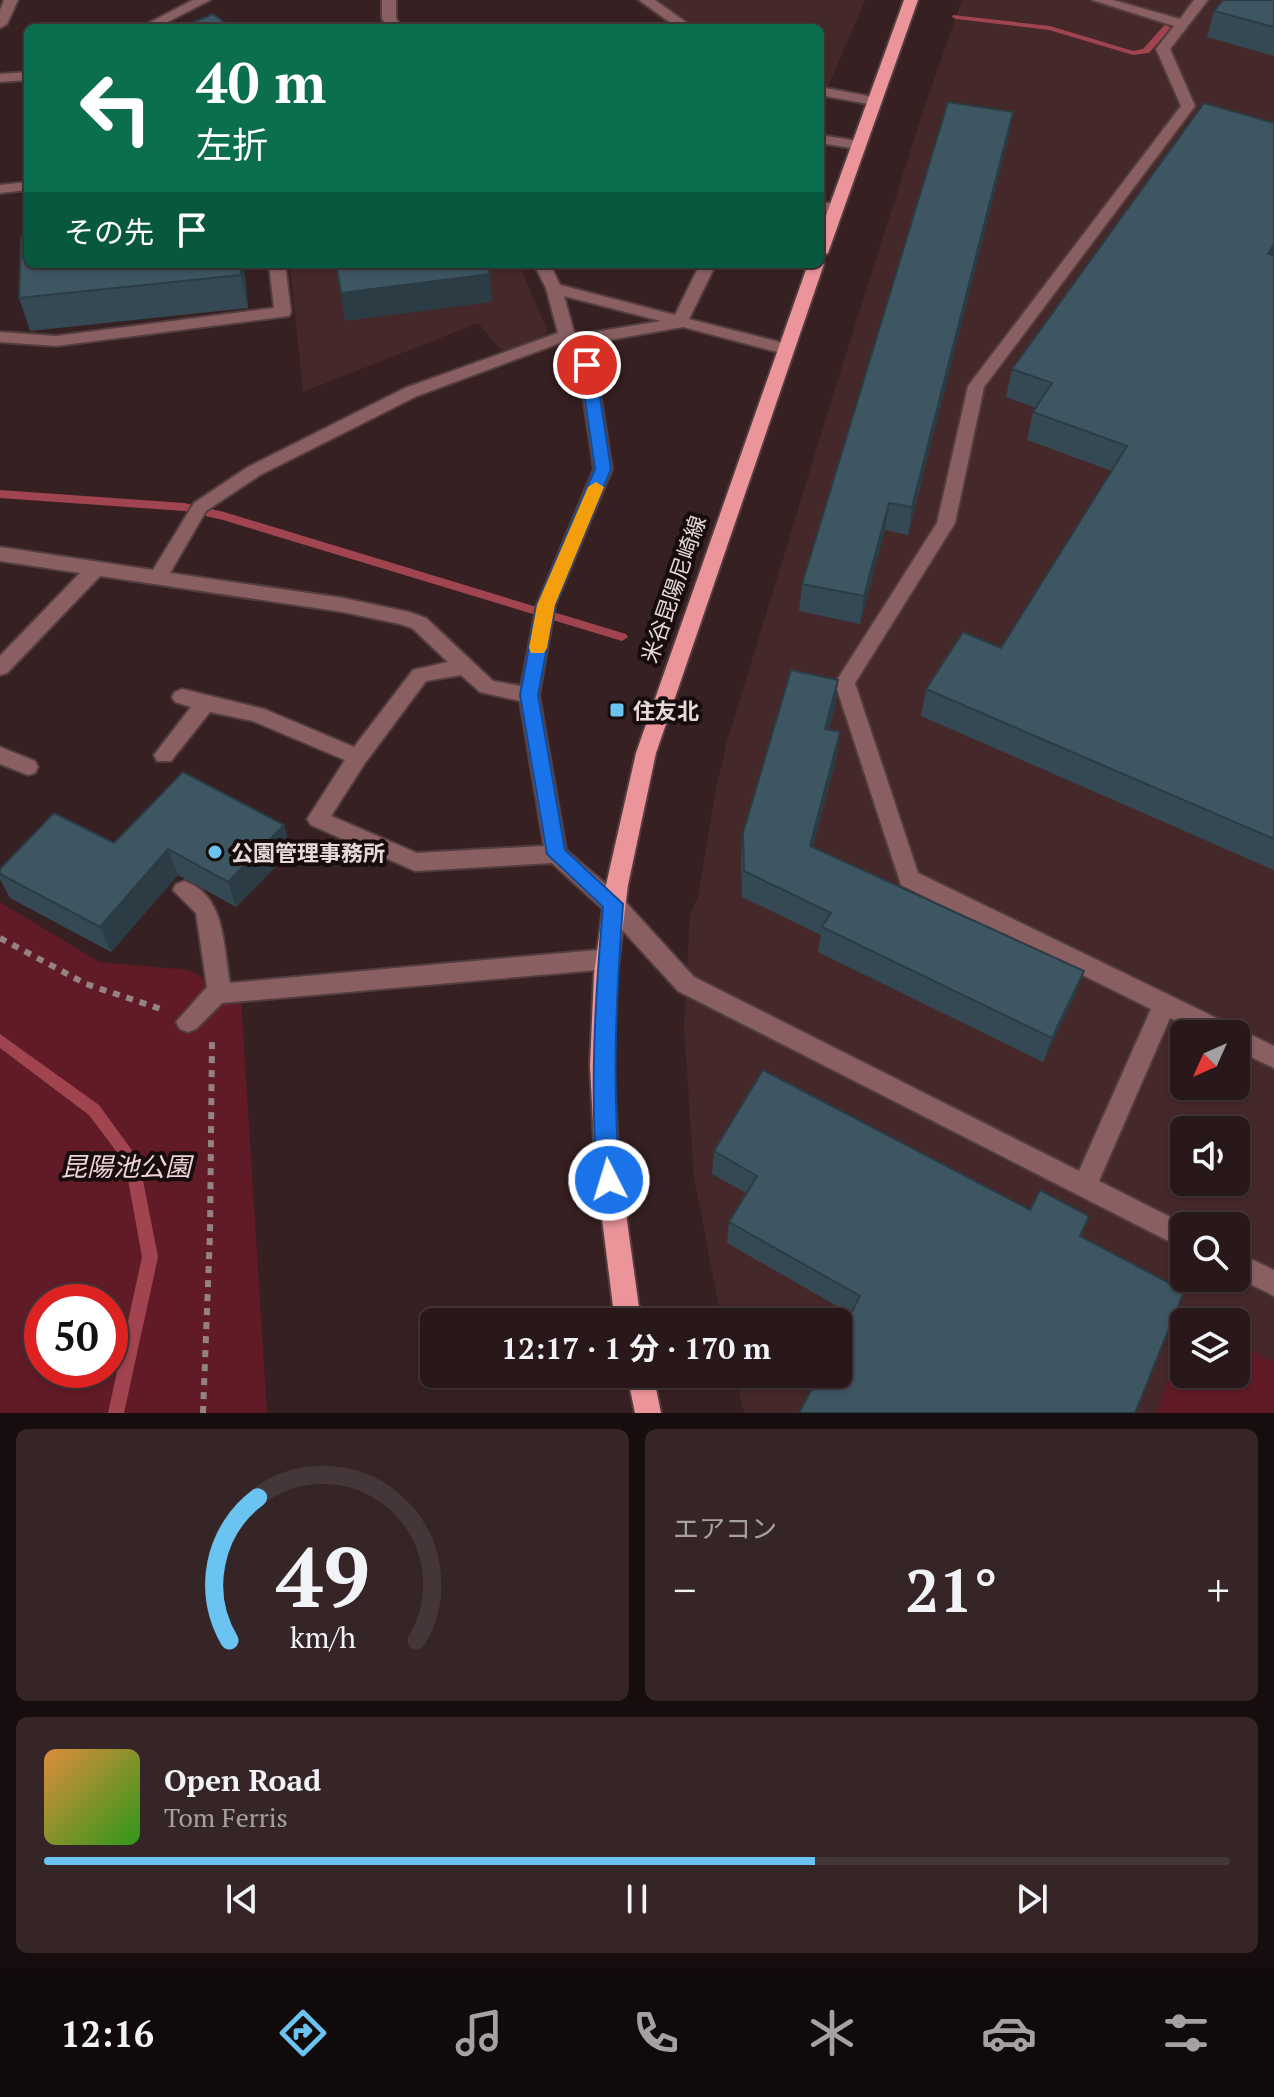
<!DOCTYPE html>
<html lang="ja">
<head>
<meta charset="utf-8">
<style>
  :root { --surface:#29181a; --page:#352527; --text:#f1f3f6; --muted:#a5a0a2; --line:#453739; --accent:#6bc3f2 }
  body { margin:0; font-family:"PT Serif","Noto Sans JP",serif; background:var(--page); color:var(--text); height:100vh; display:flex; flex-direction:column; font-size:30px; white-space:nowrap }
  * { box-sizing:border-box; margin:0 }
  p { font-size:26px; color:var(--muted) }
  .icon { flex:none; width:44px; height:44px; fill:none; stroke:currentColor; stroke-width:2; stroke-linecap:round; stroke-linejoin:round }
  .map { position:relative; height:1413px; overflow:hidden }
  .drawer { display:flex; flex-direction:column; gap:16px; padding:16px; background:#170d0e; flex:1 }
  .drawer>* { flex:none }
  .hud { position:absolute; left:24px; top:24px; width:800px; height:244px; border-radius:12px; box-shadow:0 2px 6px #0004,0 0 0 2px var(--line); background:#0b6e4f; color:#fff; overflow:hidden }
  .needle { width:52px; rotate:225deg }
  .tools { position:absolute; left:1170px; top:1020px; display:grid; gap:16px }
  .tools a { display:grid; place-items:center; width:80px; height:80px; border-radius:12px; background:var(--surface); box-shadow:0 2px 6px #0004,0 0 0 2px var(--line); font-size:40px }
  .speed { position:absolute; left:24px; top:1284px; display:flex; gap:16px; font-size:40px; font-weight:700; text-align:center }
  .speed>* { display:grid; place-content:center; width:104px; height:104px; border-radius:50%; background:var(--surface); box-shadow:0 2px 6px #0004,0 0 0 2px var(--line); line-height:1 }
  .speed .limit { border:12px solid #d22; background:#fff; color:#111 }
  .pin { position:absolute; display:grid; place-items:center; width:68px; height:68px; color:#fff; margin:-34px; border:4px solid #fff; border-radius:50%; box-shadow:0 2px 8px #0007 }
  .me { position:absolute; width:88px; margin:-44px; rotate:355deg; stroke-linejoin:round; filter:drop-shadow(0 0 6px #0008) }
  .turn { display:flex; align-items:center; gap:28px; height:168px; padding:0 40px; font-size:36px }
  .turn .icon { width:104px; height:104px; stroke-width:2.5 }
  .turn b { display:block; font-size:56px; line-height:68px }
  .then { display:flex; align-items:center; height:76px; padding:0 40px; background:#0003; gap:16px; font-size:30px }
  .big { font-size:60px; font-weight:700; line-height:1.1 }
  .drawer .tile { flex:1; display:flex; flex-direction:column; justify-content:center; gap:12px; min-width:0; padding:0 28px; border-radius:12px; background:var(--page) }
  .drawer .dial { align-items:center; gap:0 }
  .dial svg { height:208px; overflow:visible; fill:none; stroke:var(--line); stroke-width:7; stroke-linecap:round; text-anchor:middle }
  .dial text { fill:var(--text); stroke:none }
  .song { display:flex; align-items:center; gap:24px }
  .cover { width:96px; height:96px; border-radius:12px; background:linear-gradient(135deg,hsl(30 70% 55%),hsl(110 70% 35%)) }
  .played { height:8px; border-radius:4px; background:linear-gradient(90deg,var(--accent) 65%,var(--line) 65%) }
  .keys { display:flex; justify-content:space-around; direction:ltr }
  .heat { display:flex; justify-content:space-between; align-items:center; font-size:44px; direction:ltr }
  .drawer .tiles { flex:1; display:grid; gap:16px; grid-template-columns:1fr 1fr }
  .tile:last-child { grid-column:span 2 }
  .trip { position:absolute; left:420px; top:1308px; width:432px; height:80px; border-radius:12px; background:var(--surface); box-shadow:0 2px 6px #0004,0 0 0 2px var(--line); font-weight:700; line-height:80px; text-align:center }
  .tab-bar { display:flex; height:128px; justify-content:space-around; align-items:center; background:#100a0a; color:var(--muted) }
  .tab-bar .icon { width:56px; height:56px }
  .tab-bar .current { color:var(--accent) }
  .tab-bar b { font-size:36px; color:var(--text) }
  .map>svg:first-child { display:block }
  .built { fill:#45282a; fill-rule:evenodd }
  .green { fill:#601b26; fill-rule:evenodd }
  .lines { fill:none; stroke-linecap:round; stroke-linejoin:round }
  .stream { fill:#a0444f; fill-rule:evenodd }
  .minor-casing { stroke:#533d3f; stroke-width:4 }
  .major-casing { stroke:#533d3f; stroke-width:4 }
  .path { stroke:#958282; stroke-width:6; stroke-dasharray:7 7; stroke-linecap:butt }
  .minor { fill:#895f62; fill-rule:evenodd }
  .major { fill:#eb959b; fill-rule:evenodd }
  .wall { fill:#354954 }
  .shaded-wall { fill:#2b3c45 }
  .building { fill:#3e5562; stroke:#2b3c45; stroke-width:2 }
  .route { fill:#1a73e8; stroke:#114b97; stroke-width:2 }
  .slow { fill:#f59e0b }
  .poi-dot { fill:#6bc3f2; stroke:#180d0e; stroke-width:3 }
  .labels { text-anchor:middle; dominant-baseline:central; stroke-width:8; stroke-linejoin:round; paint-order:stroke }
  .street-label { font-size:22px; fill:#e8d8d8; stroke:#180d0e }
  .poi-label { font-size:22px; font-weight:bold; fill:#e8d8d8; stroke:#180d0e; text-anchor:start }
  .near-park-label { font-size:26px; font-style:italic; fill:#efd4d5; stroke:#180d0e }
</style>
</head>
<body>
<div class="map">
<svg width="1274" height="1413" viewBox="0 0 1274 1413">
  <rect width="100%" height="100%" fill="#372022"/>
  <!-- built -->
  <g class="built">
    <polygon points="634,0 865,0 820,106 820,28 673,28"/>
    <path d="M962,0H1274V1413H744L734,1374H838V1322H722L694,1177L684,1027L690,915L698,896L716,789L727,742L834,392L925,105ZM1184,1034H1236V1086H1184ZM1184,1130H1236V1182H1184ZM1184,1226H1236V1278H1184ZM1184,1322H1236V1374H1184Z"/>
    <polygon points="290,264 519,264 547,330 544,336 502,351 478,323 303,392"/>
  </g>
  <!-- green -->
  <g class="green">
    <path d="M0,902L99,962L189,970L241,999L267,1413H0ZM42,1302H110V1370H42Z"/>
    <polygon points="1184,1337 1184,1374 1236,1374 1236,1342 1274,1362 1274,1413 1156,1413"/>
  </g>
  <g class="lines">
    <!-- stream -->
    <g class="stream">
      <polygon points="953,15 1050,26 1133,51 1143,49 1168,21 1175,23 1149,53 1133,55 1049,30 956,19 952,17"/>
      <polygon points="0,490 184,503 224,512 626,634 628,637 622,641 223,520 184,511 0,498"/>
      <polygon points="0,1034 99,1105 139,1160 158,1257 124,1413 108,1413 142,1257 125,1163 89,1115 0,1048"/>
    </g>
    <!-- minor casing -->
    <g class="minor-casing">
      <g id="minor">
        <polygon points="4,0 18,0 7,24 0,28 0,10"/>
        <polygon points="193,0 210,0 156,28 139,28"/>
        <polygon points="382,0 396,0 396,18 401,28 387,28 382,18"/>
        <polygon points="639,0 655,0 694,28 678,28"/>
        <path d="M1092,0H1113L1180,19L1194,0H1208L1170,49L1195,106L984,387L955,523L855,683L918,873L1274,1046V1068L1236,1050V1034H1203L1170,1018L1099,1181L1188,1226H1184V1249L678,991L605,911L552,863L415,871L311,825L307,819L311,813L345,760L253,721L210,712L171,761H157L154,755L191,707L175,702L172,697L175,692L182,689L264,709L354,747L413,670L448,662L412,628L400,624L343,612L100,576L7,673L0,675V656L80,573L0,561V547L153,570L194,503L248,467L405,388L558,333L546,288L534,264H550L560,285L675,315L700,264H716L689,319L791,345L793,349L791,353L785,354L683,327L592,343L612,469L555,605L539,695L566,850L621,897L694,977L1079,1171L1151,1009L901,885L835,683L937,523L968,386L1181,106L1156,49L1174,26ZM564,296L661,321L583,334L574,332ZM568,340L575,342L594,469L537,605L521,686L493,681L426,618L409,612L343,598L170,573L206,511L260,475L417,396ZM461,675L480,692L520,701L544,846L417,853L331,816L365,763L426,681Z"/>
        <polygon points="28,72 28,80 0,82 0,74"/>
        <polygon points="820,87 874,97 881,101 874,105 820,95"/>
        <polygon points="820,135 858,141 865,145 858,149 820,143"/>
        <polygon points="28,182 28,190 0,193 0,185"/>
        <polygon points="820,203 836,203 844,208 836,213 820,213"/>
        <polygon points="269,264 285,264 291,312 289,316 56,346 0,342 0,332 56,336 274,308"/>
        <polygon points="0,747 35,761 38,767 35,773 28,775 0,764"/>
        <path d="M184,881C226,895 223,946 230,983L608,949L616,952L619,959L616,966L608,969L222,1003L196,1029L188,1032L180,1029L176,1022L207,987L196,913L173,890L176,884Z"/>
        <polygon points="1236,1252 1274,1270 1274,1296 1236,1277"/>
      </g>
    </g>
    <!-- major casing -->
    <g class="major-casing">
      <g id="major">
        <polygon points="904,0 918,0 828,253 820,258 820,232"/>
        <polygon points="820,260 824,264 656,753 628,885 617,974 613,1065 619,1163 641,1322 615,1322 595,1163 590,1065 594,974 606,885 636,753 808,264 820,264"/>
        <polygon points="627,1374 653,1374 661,1413 635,1413"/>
      </g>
    </g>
    <!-- path -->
    <g class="path">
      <polyline points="0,938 86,984 161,1009"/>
      <polyline points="203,1413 210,1233 212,1042"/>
    </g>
    <!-- minor -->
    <use href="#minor" class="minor"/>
    <!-- major -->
    <use href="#major" class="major"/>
  </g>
  <!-- wall -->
  <g class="wall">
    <polygon points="1274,0 1274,56 1207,37 1214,11"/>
    <polygon points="1013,112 1008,139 908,535 885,530 860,624 799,611 802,584"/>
    <polygon points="1274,123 1274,870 921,716 926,689 1001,648 1112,471 1027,440 1033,412 1036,408 1006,397 1012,369"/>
    <polygon points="28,264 244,264 248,308 30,331 19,298"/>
    <polygon points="838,680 835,707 829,729 840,732 836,759 813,847 1075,995 1043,1062 818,952 821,935 742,897 741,859 743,833"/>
    <polygon points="284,825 291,851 236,907 178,875 111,952 10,898 0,879 0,869 114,843"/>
    <polygon points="714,1151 1030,1210 1089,1216 851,1314 727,1243 729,1222 746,1193 712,1174"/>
  </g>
  <!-- shaded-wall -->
  <g class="shaded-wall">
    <polygon points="1013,112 1008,139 908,535 912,507"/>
    <polygon points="1274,244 1274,256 1268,254"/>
    <polygon points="240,264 244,264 248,308 241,275"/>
    <polygon points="490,274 492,302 345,321 341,293"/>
    <polygon points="889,503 885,530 860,624 864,596"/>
    <polygon points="838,680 835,707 822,755 825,729"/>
    <polygon points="840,732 836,759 806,872 810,846"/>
    <polygon points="284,825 291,851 236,907 228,882"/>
    <polygon points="168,849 178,875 111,952 100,927"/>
    <polygon points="1084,971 1075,995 1043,1062 1052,1038"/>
  </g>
  <!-- building -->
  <g class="building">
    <polygon points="1223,0 1274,0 1274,27 1214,11"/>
    <polygon points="213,14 232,28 180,28"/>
    <polygon points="948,102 1013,112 912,507 889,503 864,596 802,584"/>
    <polygon points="1204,103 1274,123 1274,244 1268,254 1274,256 1274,839 926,689 963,632 1001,648 1127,446 1033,412 1052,383 1012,369"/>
    <polygon points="28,235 28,264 240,264 241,275 19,298 21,236"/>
    <polygon points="336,264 487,264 490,274 341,293"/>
    <polygon points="791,670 838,680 825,729 840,732 810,846 1084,971 1052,1038 822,927 831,913 744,871 743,833"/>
    <polygon points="183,772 284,825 228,882 168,849 100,927 0,874 0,869 54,813 114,843"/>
    <polygon points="763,1070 1030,1210 1040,1190 1089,1216 1080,1236 1184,1291 1135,1413 799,1413 820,1374 838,1374 838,1339 860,1296 729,1222 757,1176 714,1151"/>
  </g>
  <!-- route -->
  <path class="route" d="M587,361L595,365L611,469L555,605L538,695L565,850L623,904C616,999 612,1085 620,1180L617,1188L609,1191L601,1188L597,1180C590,1087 595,1000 603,907L547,854L520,695L537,605L595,469L580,365Z"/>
  <!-- slow -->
  <polygon class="slow" points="596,482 604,487 555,605 547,648 544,653 531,653 529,648 537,605 588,487"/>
  <!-- markers -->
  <g class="poi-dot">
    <rect x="609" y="702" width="16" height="16" rx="4"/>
    <circle cx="215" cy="852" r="8"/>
  </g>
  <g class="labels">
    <!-- street labels -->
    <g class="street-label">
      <text transform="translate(673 589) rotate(-71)">米谷昆陽尼崎線</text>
    </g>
    <!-- poi labels -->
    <g class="poi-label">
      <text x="633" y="710">住友北</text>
      <text x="231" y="852">公園管理事務所</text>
    </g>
    <!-- near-park labels -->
    <g class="near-park-label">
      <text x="126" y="1166">昆陽池公園</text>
    </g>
  </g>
</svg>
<div class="tools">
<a><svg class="needle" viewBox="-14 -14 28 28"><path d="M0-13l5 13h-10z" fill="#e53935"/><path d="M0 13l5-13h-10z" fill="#a5a0a2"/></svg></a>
<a><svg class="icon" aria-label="sound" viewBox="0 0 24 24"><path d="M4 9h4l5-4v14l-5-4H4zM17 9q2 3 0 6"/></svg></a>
<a><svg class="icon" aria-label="search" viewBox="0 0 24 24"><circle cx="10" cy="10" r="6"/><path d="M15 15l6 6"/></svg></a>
<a><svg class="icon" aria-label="layers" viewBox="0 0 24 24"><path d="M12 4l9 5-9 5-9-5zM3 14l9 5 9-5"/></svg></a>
</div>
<div class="speed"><div class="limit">50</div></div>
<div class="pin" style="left:587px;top:365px;background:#d93025"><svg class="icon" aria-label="arrive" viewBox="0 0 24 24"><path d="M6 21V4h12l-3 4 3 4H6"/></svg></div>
<svg class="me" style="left:609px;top:1180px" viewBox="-20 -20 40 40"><circle r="17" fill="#1a73e8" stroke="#fff" stroke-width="3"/><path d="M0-11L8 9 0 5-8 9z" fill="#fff"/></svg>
<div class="trip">12:17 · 1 分 · 170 m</div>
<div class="hud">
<div class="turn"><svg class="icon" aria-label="left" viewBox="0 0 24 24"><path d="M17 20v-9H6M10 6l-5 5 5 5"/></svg><div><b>40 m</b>左折</div></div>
<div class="then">その先<svg class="icon" aria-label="arrive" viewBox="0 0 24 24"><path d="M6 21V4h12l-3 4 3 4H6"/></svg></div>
</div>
</div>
<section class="drawer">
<div class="tiles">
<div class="tile dial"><svg viewBox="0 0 100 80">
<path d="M14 69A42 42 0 1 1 86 69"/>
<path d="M14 69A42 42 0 0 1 25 14" stroke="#6bc3f2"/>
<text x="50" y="56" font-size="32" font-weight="700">49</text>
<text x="50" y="72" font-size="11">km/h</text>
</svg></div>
<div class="tile"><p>エアコン</p>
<div class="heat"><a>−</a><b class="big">21°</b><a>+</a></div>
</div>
<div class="tile">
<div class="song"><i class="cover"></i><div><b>Open Road</b><p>Tom Ferris</p></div></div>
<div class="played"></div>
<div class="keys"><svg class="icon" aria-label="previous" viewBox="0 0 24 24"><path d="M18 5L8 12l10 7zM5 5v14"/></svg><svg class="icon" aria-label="pause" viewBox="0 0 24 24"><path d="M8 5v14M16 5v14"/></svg><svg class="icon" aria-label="next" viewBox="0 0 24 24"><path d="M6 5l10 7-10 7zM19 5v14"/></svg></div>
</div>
</div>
</section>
<nav class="tab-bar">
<b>12:16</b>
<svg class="icon current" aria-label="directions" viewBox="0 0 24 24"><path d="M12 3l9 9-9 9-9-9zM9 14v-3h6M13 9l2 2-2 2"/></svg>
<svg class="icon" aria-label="music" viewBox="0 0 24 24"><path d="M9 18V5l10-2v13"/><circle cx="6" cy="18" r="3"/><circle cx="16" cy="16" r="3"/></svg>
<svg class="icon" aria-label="phone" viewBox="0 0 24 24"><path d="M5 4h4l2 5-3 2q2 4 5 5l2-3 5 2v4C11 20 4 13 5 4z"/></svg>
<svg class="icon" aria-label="climate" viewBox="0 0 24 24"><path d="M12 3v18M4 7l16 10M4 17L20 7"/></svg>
<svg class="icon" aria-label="car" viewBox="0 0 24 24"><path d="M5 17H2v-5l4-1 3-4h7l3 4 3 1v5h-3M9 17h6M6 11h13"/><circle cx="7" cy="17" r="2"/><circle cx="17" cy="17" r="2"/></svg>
<svg class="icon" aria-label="filters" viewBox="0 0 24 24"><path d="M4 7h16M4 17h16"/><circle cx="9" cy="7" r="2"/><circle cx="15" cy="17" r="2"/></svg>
</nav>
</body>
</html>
